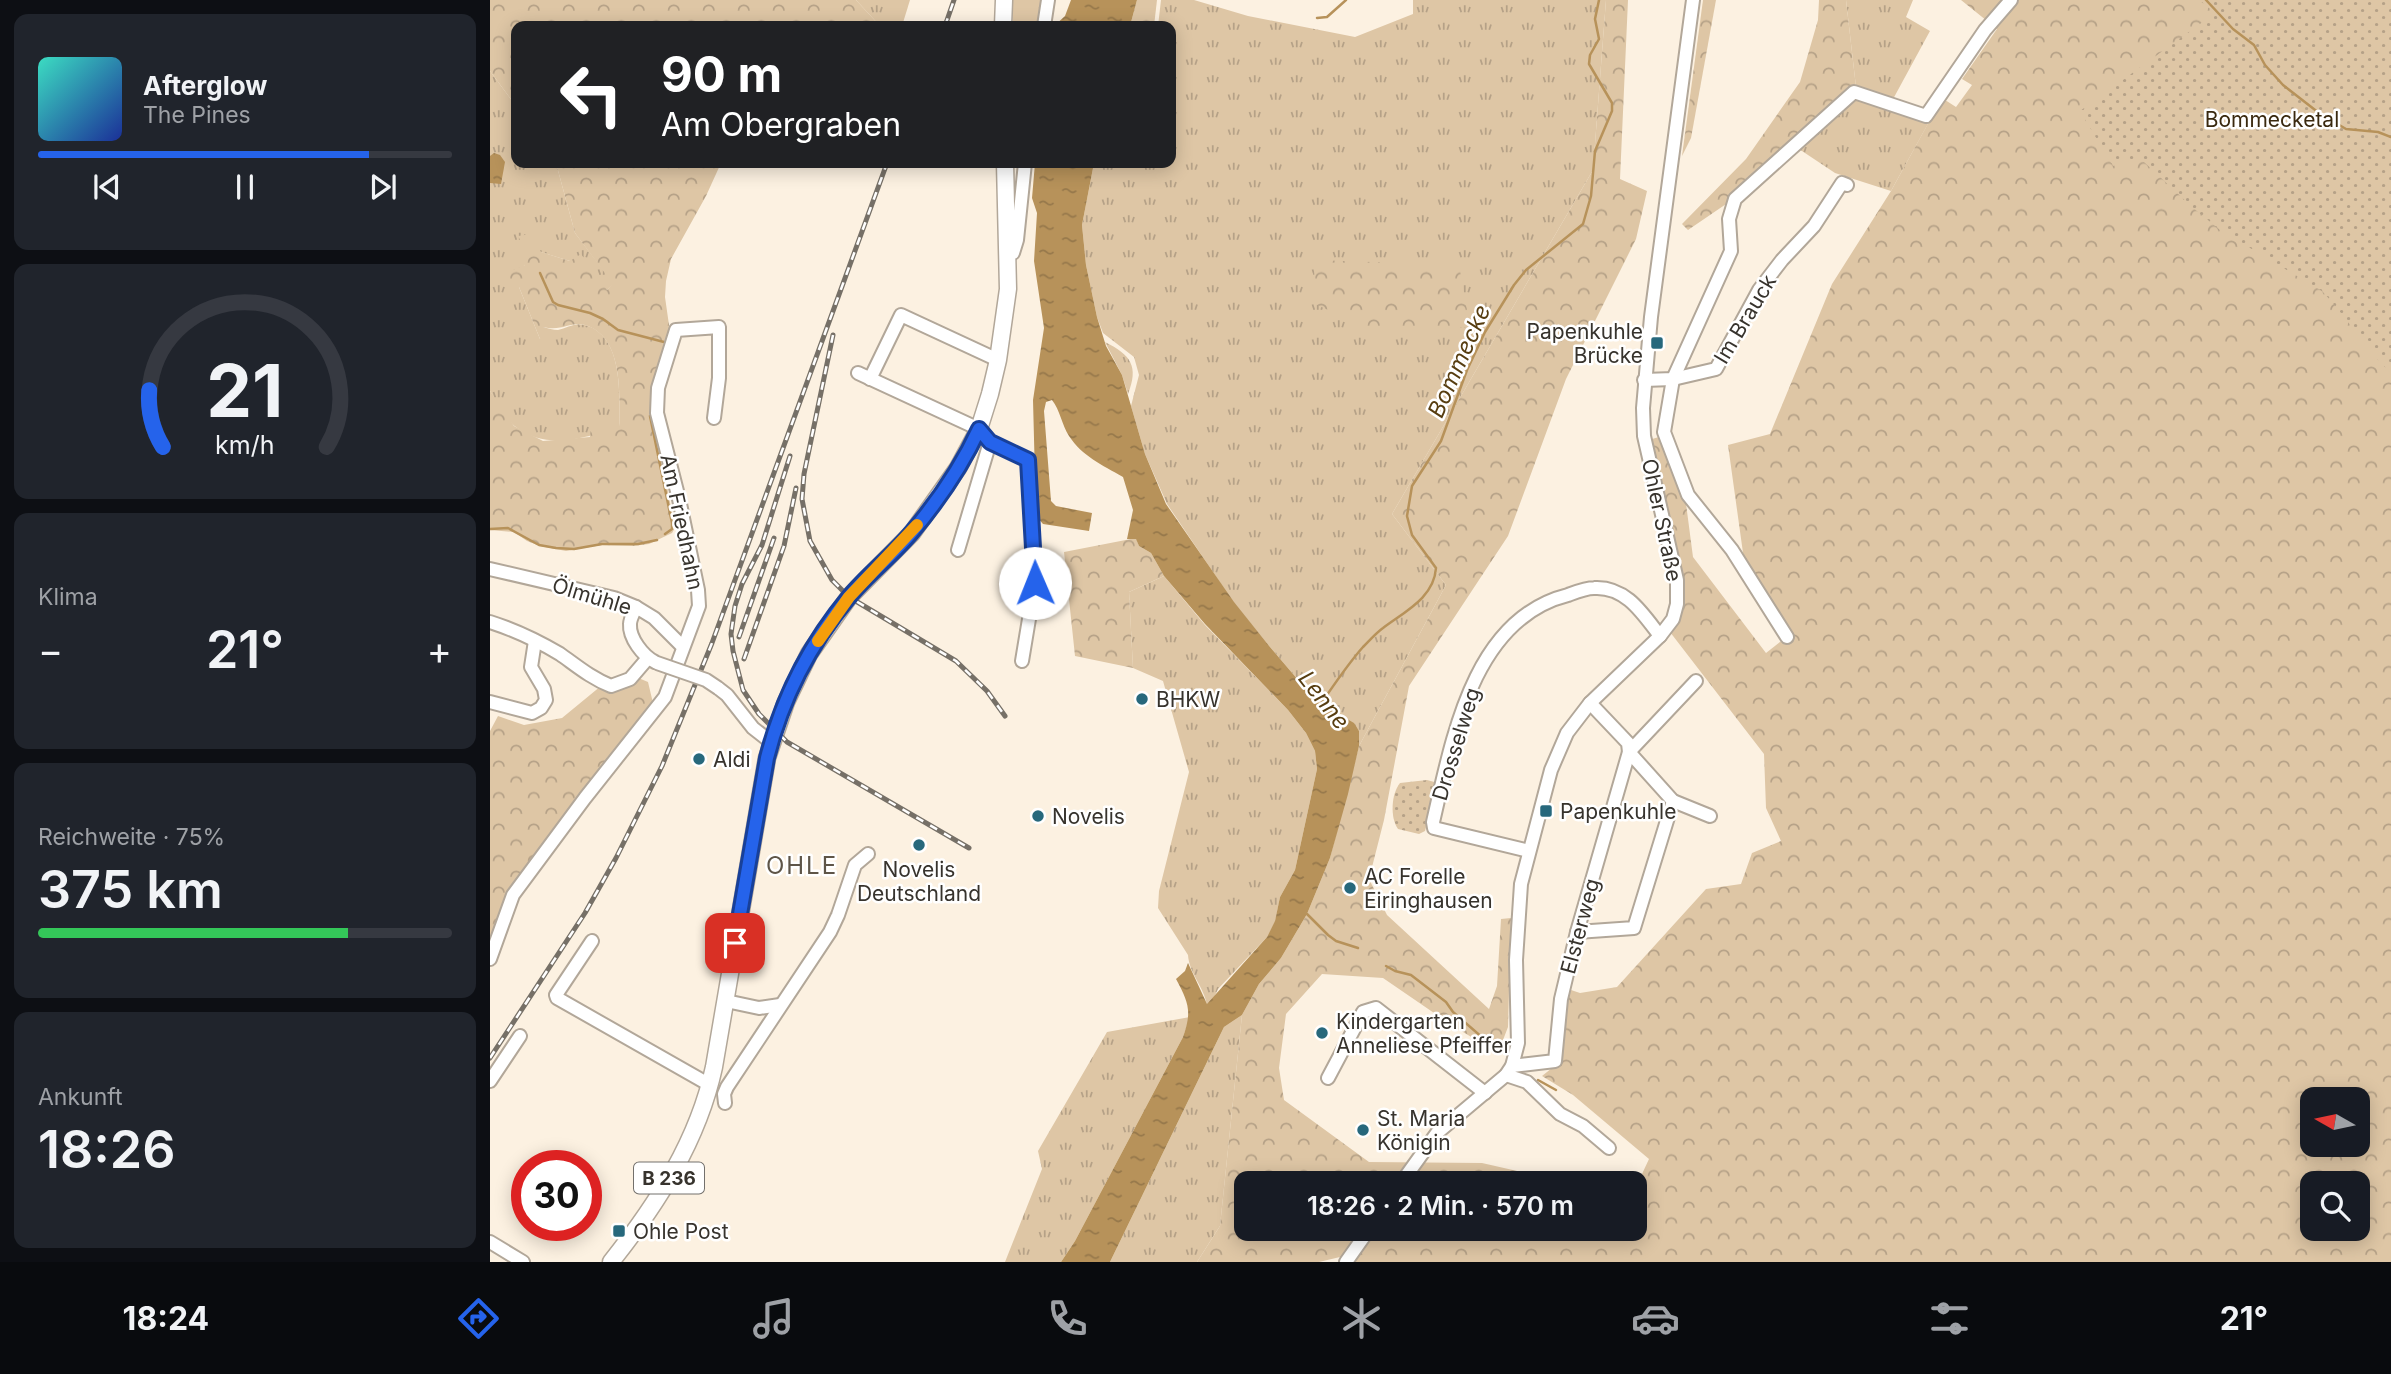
<!DOCTYPE html>
<html lang="de">
<head>
<meta charset="utf-8">
<style>
  :root { --surface:#171b24; --page:#20242c; --text:#f1f3f6; --muted:#9ea1a6; --line:#363941; --accent:#2563eb }
  body { margin:0; font-family:Inter,sans-serif; background:var(--page); color:var(--text); height:100vh; display:flex; flex-direction:column; font-size:26px; white-space:nowrap }
  * { box-sizing:border-box; margin:0 }
  p { font-size:23px; color:var(--muted) }
  .icon { flex:none; width:38px; height:38px; fill:none; stroke:currentColor; stroke-width:2; stroke-linecap:round; stroke-linejoin:round }
  .map { position:relative; flex:1; overflow:hidden }
  .details { display:flex; flex-direction:column; gap:14px; padding:14px; background:#0d0f14; width:490px }
  .details>* { flex:none }
  .guide { position:absolute; left:21px; top:21px; width:665px; height:147px; border-radius:14px; box-shadow:0 4px 18px #0003; background:#202124; color:#fff; overflow:hidden }
  .needle { width:46px; rotate:279deg }
  .buttons { position:absolute; left:1810px; top:1087px; display:grid; gap:14px }
  .buttons a { display:grid; place-items:center; width:70px; height:70px; border-radius:14px; background:var(--surface); box-shadow:0 4px 18px #0003; font-size:35px }
  .speed { position:absolute; left:21px; top:1150px; display:flex; gap:14px; font-size:35px; font-weight:700; text-align:center }
  .speed>* { display:grid; place-content:center; width:91px; height:91px; border-radius:50%; background:var(--surface); box-shadow:0 4px 18px #0003; line-height:1 }
  .speed .limit { border:10px solid #d22; background:#fff; color:#111 }
  .pin { position:absolute; display:grid; place-items:center; width:60px; height:60px; color:#fff; margin:-30px; border-radius:14px; box-shadow:0 4px 10px #0006 }
  .me { position:absolute; width:77px; margin:-38px; rotate:359deg; stroke-linejoin:round; filter:drop-shadow(0 0 5px #0008) }
  .turn { display:flex; align-items:center; gap:24px; height:147px; padding:0 35px; font-size:32px }
  .turn .icon { width:91px; height:91px; stroke-width:2.5 }
  .turn b { display:block; font-size:49px; line-height:60px }
  .big { font-size:52px; font-weight:600; line-height:1.1 }
  .details .widget { flex:1; display:flex; flex-direction:column; justify-content:center; gap:10px; min-width:0; padding:0 24px; border-radius:14px; background:var(--page) }
  .details .dial { align-items:center; gap:0 }
  .dial svg { height:182px; overflow:visible; fill:none; stroke:var(--line); stroke-width:7; stroke-linecap:round; text-anchor:middle }
  .dial text { fill:var(--text); stroke:none }
  .song { display:flex; align-items:center; gap:21px }
  .cover { width:84px; height:84px; border-radius:10px; background:linear-gradient(135deg,hsl(170 70% 55%),hsl(230 70% 35%)) }
  .played { height:7px; border-radius:4px; background:linear-gradient(90deg,var(--accent) 80%,var(--line) 80%) }
  .keys { display:flex; justify-content:space-around; direction:ltr }
  .heat { display:flex; justify-content:space-between; align-items:center; font-size:38px; direction:ltr }
  .charge { height:10px; border-radius:5px; background:linear-gradient(90deg,#34c759 75%,var(--line) 0) }
  .trip { position:absolute; left:744px; top:1171px; width:413px; height:70px; border-radius:14px; background:var(--surface); box-shadow:0 4px 18px #0003; font-weight:600; line-height:70px; text-align:center }
  .tabs { display:flex; height:112px; justify-content:space-around; align-items:center; background:#090b0e; color:var(--muted) }
  .tabs .icon { width:49px; height:49px }
  .tabs .on { color:var(--accent) }
  .tabs b { font-size:32px; color:var(--text) }
  main { display:flex; flex:1; min-height:0 }
  .map>svg:first-child { display:block }
  .grass { fill:url(#grass-tufts) }
  .forest { fill:url(#forest-crowns); fill-rule:evenodd }
  .park { fill:url(#park-dots) }
  .water { fill:url(#water-ripples) }
  .lines { fill:none; stroke-linecap:round; stroke-linejoin:round }
  .stream { stroke:#b7925a; stroke-width:2.5 }
  .minor-casing { stroke:#b2a799; stroke-width:16 }
  .major-casing { stroke:#b2a799; stroke-width:19 }
  .minor { stroke:#fff; stroke-width:12 }
  .major { stroke:#fff; stroke-width:16 }
  .rail-casing { stroke:#767067; stroke-width:5 }
  .rail { stroke:#fff; stroke-width:2.5; stroke-dasharray:8; stroke-linecap:butt }
  .minor-bridge-casing { stroke:#b2a799; stroke-width:16; stroke-linecap:butt }
  .minor-bridge { stroke:#fff; stroke-width:12 }
  .route-casing { stroke:#184099; stroke-width:18 }
  .route { stroke:#2563eb; stroke-width:12 }
  .slow { stroke:#f59e0b; stroke-width:12 }
  .poi-dot { fill:#27687c; stroke:#fff; stroke-width:2.5 }
  .labels { text-anchor:middle; dominant-baseline:central; stroke-width:5; stroke-linejoin:round; paint-order:stroke }
  .shield { fill:#fff; stroke:#73706c; stroke-width:2 }
  .shield-label { font-size:19px; font-weight:bold; fill:#37332d }
  .park-label { font-size:21px; fill:#3a290f; stroke:#fff }
  .street-label { font-size:21px; fill:#37332d; stroke:#fff }
  .poi-label { font-size:21px; fill:#37332d; stroke:#fff; text-anchor:start }
  .water-label { font-size:23px; font-style:italic; fill:#573d10; stroke:#fff }
  .quarter-label { font-size:24px; letter-spacing:2px; fill:#5e5548; stroke:#fff }
</style>
</head>
<body>
<main>
<section class="details">
<div class="widget">
<div class="song"><i class="cover"></i><div><b>Afterglow</b><p>The Pines</p></div></div>
<div class="played"></div>
<div class="keys"><svg class="icon" aria-label="previous" viewBox="0 0 24 24"><path d="M18 5L8 12l10 7zM5 5v14"/></svg><svg class="icon" aria-label="pause" viewBox="0 0 24 24"><path d="M8 5v14M16 5v14"/></svg><svg class="icon" aria-label="next" viewBox="0 0 24 24"><path d="M6 5l10 7-10 7zM19 5v14"/></svg></div>
</div>
<div class="widget dial"><svg viewBox="0 0 100 80">
<path d="M14 69A42 42 0 1 1 86 69"/>
<path d="M14 69A42 42 0 0 1 8 44" stroke="#2563eb"/>
<text x="50" y="56" font-size="32" font-weight="700">21</text>
<text x="50" y="72" font-size="11">km/h</text>
</svg></div>
<div class="widget"><p>Klima</p>
<div class="heat"><a>−</a><b class="big">21°</b><a>+</a></div>
</div>
<div class="widget"><p>Reichweite · 75%</p><b class="big">375 km</b><div class="charge"></div></div>
<div class="widget"><p>Ankunft</p><b class="big">18:26</b></div>
</section>
<div class="map">
<svg width="1901" height="1262" viewBox="0 0 1901 1262">
  <defs>
    <pattern id="grass-tufts" width="24" height="20" patternUnits="userSpaceOnUse" patternTransform="scale(1.75)"><rect width="24" height="20" fill="#dec6a5"/><path d="M3 7l-1-3M5 7V3M7 7l1-3M15 17l-1-3M17 17v-4M19 17l1-3" fill="none" stroke="#b5a187"/></pattern>
    <pattern id="forest-crowns" width="20" height="18" patternUnits="userSpaceOnUse" patternTransform="scale(1.75)"><rect width="20" height="18" fill="#dec6a5"/><path d="M2 6a3 3 0 1 1 6 0M12 15a3 3 0 1 1 6 0" fill="none" stroke="#b5a187"/></pattern>
    <pattern id="park-dots" width="8" height="8" patternUnits="userSpaceOnUse" patternTransform="scale(1.75)"><rect width="8" height="8" fill="#dec6a5"/><path d="M2 2h.1M6 6h.1" fill="none" stroke="#b5a187" stroke-width="1.8" stroke-linecap="round"/></pattern>
    <pattern id="water-ripples" width="26" height="14" patternUnits="userSpaceOnUse" patternTransform="scale(1.75)"><rect width="26" height="14" fill="#b7925a"/><path d="M2 4q2-2 4 0t4 0M15 11q2-2 4 0t4 0" fill="none" stroke="#96784b"/></pattern>
  </defs>
  <rect width="100%" height="100%" fill="#fcf1e1"/>
  <!-- grass -->
  <g class="grass">
    <polygon points="366,0 420,0 412,26 390,26"/>
    <polygon points="522,0 556,0 552,26 523,26"/>
    <polygon points="671,0 704,0 758,16 865,37 923,14 923,0 1116,0 1103,170 902,514 956,585 869,746 869,731 852,715 826,701 780,647 744,603 677,504 655,454 641,406 649,375 644,357 613,333 607,317 596,265 592,225 604,163 681,163 681,26 668,26"/>
    <polygon points="1356,0 1423,0 1416,17 1440,31 1402,101 1366,87"/>
    <path d="M0,71L26,106V163H66L85,233L124,284L117,290L80,261L34,247L35,265L30,269L29,287L50,339L53,327C58,328 63,330 68,330C77,328 85,322 95,325C134,336 129,395 130,426C96,438 57,451 26,427C15,419 7,402 0,391Z"/>
    <polygon points="1365,97 1439,122 1401,191 1345,173 1309,149"/>
    <path d="M615,342C641,355 649,366 638,394L632,375Z"/>
    <path d="M674,576L715,625L798,710L816,733L825,751L827,769L805,870L790,897L785,922L777,937L728,989L722,1002L717,1005C714,987 699,973 698,955L668,908L669,891L699,772L673,681L643,668L639,592Z"/>
    <polygon points="752,1015 730,1226 707,1262 620,1262 734,1027"/>
    <polygon points="700,1017 693,1037 585,1241 571,1262 515,1262 552,1169 548,1151 617,1032"/>
  </g>
  <!-- forest -->
  <g class="forest">
    <polygon points="0,0 366,0 390,26 26,26 26,106 0,71"/>
    <polygon points="647,0 667,0 664,26 640,26"/>
    <path d="M1116,0H1138L1130,179L1157,191L1146,239L1076,379L1018,536L919,686L894,820L879,879L897,915L999,1009L1007,986L1011,919L1021,918L1018,1027L1008,1053L963,1026L893,978L832,974L796,1014L789,1068L794,1100L879,1162L992,1163L1079,1183H756V1228H1144L1145,1189L1159,1159L1083,1095L1052,1076L1067,1064L1078,989L1090,993L1127,987L1216,889L1251,884L1262,853L1291,841L1276,808L1274,754L1180,632L1187,619L1159,440L1172,436L1195,496L1203,557L1276,653L1299,635L1254,560L1238,445L1280,434L1342,284L1401,191L1452,98L1466,107L1482,85L1472,79L1507,29L1471,0H1901V1262H862L850,1257L829,1262H707L730,1226L752,1015L769,984L791,958L817,914L840,858L869,746L956,585L902,514L1103,170ZM1822,1099H1867V1144H1822ZM1822,1183H1867V1228H1822Z"/>
    <polygon points="1213,0 1226,0 1201,138 1192,156"/>
    <polygon points="1329,0 1356,0 1366,87 1242,200 1198,230 1192,224 1256,159 1310,82 1328,20"/>
    <path d="M66,163H231L216,196L181,259L176,281L175,297L180,332L163,414L185,528L182,533L159,544L143,546L112,545L76,551L50,546L37,541L24,532L0,530V391L24,426L53,441L100,437L101,426H130C129,394 134,337 95,325C81,321 72,332 53,327L56,336L50,339L29,287L10,275L35,265L27,254L34,247L28,236L41,234L51,252L80,261L91,254L117,290L123,284L85,233Z"/>
    <polygon points="824,260 969,265 980,327 881,330 825,304"/>
    <polygon points="646,538 649,546 661,553 674,576 639,592 643,668 585,656 574,552"/>
    <polygon points="139,674 158,682 163,703 19,896 0,937 0,731 8,716 34,725 72,718 117,681"/>
  </g>
  <!-- park -->
  <g class="park">
    <path d="M1709,0H1901V373C1875,349 1857,317 1832,291L1730,230L1702,207L1654,162L1641,159L1623,166L1590,111L1725,13Z"/>
    <path d="M937,780L948,783L935,831L929,834L908,829C900,818 901,794 910,783Z"/>
  </g>
  <!-- water -->
  <g class="water">
    <polygon points="581,0 647,0 640,26 564,26 575,16"/>
    <polygon points="4,153 10,155 15,162 11,184 0,183 0,156"/>
    <path d="M545,163H604L592,225L596,265L607,317L616,346L632,375L655,454L676,504L744,602L780,647L826,701L864,723L869,731V746L858,794L840,858L817,914L791,958L769,984L752,1015L734,1027L620,1262H571L585,1241L693,1037C702,1012 699,1003 686,979L695,971L698,963L717,1004L777,937L785,921L790,897L805,870L827,769L825,751L816,733L798,710L715,624L674,576L661,553L649,546L646,539H637L643,510L633,477C612,465 592,456 579,436C572,425 570,410 562,400L556,402L554,411L561,501L566,506L602,513L599,531L553,524L546,516L543,400L554,328L544,261L547,213L542,198Z"/>
  </g>
  <g class="lines">
    <!-- stream -->
    <g class="stream">
      <polyline points="1716,0 1743,29 1764,45 1775,65 1793,85 1829,113 1856,129 1888,132 1901,137"/>
      <polyline points="827,18 837,17 856,0"/>
      <polyline points="50,273 63,302 68,305 100,313 113,319 128,330 174,342"/>
      <polyline points="160,416 182,523 182,529 175,534"/>
      <polyline points="0,529 18,528 49,545 66,548 84,549 112,544 148,544 167,540"/>
      <path d="M830,705C844,685 857,665 873,647C879,641 886,633 893,628C914,612 944,598 946,568L922,535L917,516L922,486L951,441L977,370L995,332L1024,285L1036,270L1093,224L1101,196L1105,151L1122,111V103L1099,64L1100,55L1109,39L1105,19L1109,0"/>
      <polyline points="817,914 838,935 846,941 868,948"/>
      <polyline points="896,966 905,971 921,975 956,1002 963,1012 1009,1052"/>
      <polyline points="1048,1080 1066,1090"/>
    </g>
    <!-- minor casing -->
    <g class="minor-casing">
      <g id="minor">
        <polyline points="554,26 558,0"/>
        <polyline points="519,254 523,253 527,240 535,163"/>
        <polyline points="368,373 489,429 500,442 538,460 545,583 532,661"/>
        <polyline points="380,379 411,315 508,360"/>
        <polyline points="1154,380 1183,379 1226,369 1269,290 1292,260 1324,226 1352,183 1357,185"/>
        <polyline points="468,550 500,442"/>
        <polyline points="0,569 124,598 146,607 164,618 192,646"/>
        <path d="M146,607C144,612 140,619 140,624C139,638 153,656 165,662"/>
        <path d="M0,622C25,630 48,641 70,654C87,666 101,678 121,686L140,679L158,658"/>
        <polyline points="1297,637 1242,550 1198,495 1174,432 1183,379 1241,251 1239,219 1245,199 1364,92 1436,116 1495,30 1521,0"/>
        <polyline points="228,688 237,695 263,728 281,742"/>
        <polyline points="0,702 42,713 51,708 56,700 54,689 41,667 45,641"/>
        <polyline points="1100,703 1138,743 1139,752 1183,801 1220,816"/>
        <path d="M1039,851L944,828L943,822C962,741 982,619 1078,595C1086,592 1096,588 1104,588C1136,586 1153,614 1170,636"/>
        <polyline points="1087,932 1144,928 1183,801"/>
        <polyline points="102,941 66,995 67,998 220,1085"/>
        <polyline points="0,959 23,895 95,798 175,697 209,606 208,590 189,499 167,413 168,388 186,330 229,327 229,378 224,418"/>
        <polyline points="236,1001 269,1008 290,1005"/>
        <polyline points="1022,1066 1065,1061 1071,999 1087,932 1139,752 1206,681"/>
        <polyline points="1016,1075 1037,1082 1070,1114 1093,1126 1119,1148"/>
        <polyline points="838,1078 873,1012 886,1008 995,1093"/>
        <polyline points="0,1081 30,1036"/>
        <polyline points="235,1103 234,1094 237,1087 340,932 348,915 365,865 378,854"/>
        <polyline points="911,1183 947,1133 1016,1075 1022,1066 1028,1043 1026,960 1031,884 1061,770 1077,733 1100,703 1170,636 1183,619 1187,604 1187,580 1154,436 1153,408 1161,317 1203,0"/>
        <polyline points="0,1242 33,1262"/>
        <polyline points="856,1262 880,1228"/>
      </g>
    </g>
    <!-- major casing -->
    <g class="major-casing">
      <g id="major">
        <polyline points="513,26 514,0"/>
        <path d="M121,1262C167,1204 208,1141 224,1067L277,758L296,702L319,654L359,597L422,533L468,468L489,429L500,394L508,360L518,289L515,163"/>
      </g>
    </g>
    <!-- minor -->
    <use href="#minor" class="minor"/>
    <!-- major -->
    <use href="#major" class="major"/>
    <!-- rail casing -->
    <g class="rail-casing">
      <g id="rail">
        <polyline points="455,26 464,0"/>
        <polyline points="343,335 314,474 312,499 320,541 342,580 359,597 466,661 497,691 515,716"/>
        <polyline points="300,456 272,545 252,584 245,606 241,634 243,651 253,690 269,714 297,742 479,848"/>
        <polyline points="249,637 284,538"/>
        <polyline points="254,659 294,546 306,488"/>
        <polyline points="0,1058 95,913 126,858 172,766 222,643 397,163"/>
      </g>
    </g>
    <!-- rail -->
    <use href="#rail" class="rail"/>
    <!-- minor-bridge casing -->
    <g class="minor-bridge-casing">
      <polyline id="minor-bridge" points="167,663 216,680 228,688"/>
    </g>
    <!-- minor-bridge -->
    <use href="#minor-bridge" class="minor-bridge"/>
  </g>
  <g class="lines">
    <!-- route casing -->
    <g class="route-casing">
      <path id="route" d="M245,943L277,758C292,699 320,644 359,597C378,574 403,555 422,532C448,501 472,466 489,429L500,442L538,460L545,583"/>
    </g>
    <!-- route -->
    <use href="#route" class="route"/>
    <!-- slow -->
    <polyline class="slow" points="328,641 359,597 427,525"/>
  </g>
  <!-- markers -->
  <g class="poi-dot">
    <rect x="1160" y="336" width="14" height="14" rx="3.5"/>
    <circle cx="652" cy="699" r="7"/>
    <circle cx="209" cy="759" r="7"/>
    <rect x="1049" y="804" width="14" height="14" rx="3.5"/>
    <circle cx="548" cy="816" r="7"/>
    <circle cx="429" cy="845" r="7"/>
    <circle cx="860" cy="888" r="7"/>
    <circle cx="832" cy="1033" r="7"/>
    <circle cx="873" cy="1130" r="7"/>
    <rect x="122" y="1224" width="14" height="14" rx="3.5"/>
  </g>
  <g class="labels">
    <!-- shield labels -->
    <rect class="shield" x="144" y="1162.5" width="70" height="31" rx="5"/>
    <g class="shield-label">
      <text x="179" y="1178">B 236</text>
    </g>
    <!-- park labels -->
    <g class="park-label">
      <text x="1782" y="119">Bommecketal</text>
    </g>
    <!-- street labels -->
    <g class="street-label">
      <text transform="translate(1255 319) rotate(-59)">Im Brauck</text>
      <text transform="translate(1172 520) rotate(78)">Ohler Straße</text>
      <text transform="translate(192 522) rotate(78)">Am Friedhahn</text>
      <text transform="translate(102 596) rotate(17)">Ölmühle</text>
      <text transform="translate(966 744) rotate(-73)">Drosselweg</text>
      <text transform="translate(1090 926) rotate(-75)">Elsterweg</text>
    </g>
    <!-- poi labels -->
    <g class="poi-label">
      <text x="1153" y="331" text-anchor="end">Papenkuhle<tspan x="1153" dy="24">Brücke</tspan></text>
      <text x="666" y="699">BHKW</text>
      <text x="223" y="759">Aldi</text>
      <text x="1070" y="811">Papenkuhle</text>
      <text x="562" y="816">Novelis</text>
      <text x="429" y="869" text-anchor="middle">Novelis<tspan x="429" dy="24">Deutschland</tspan></text>
      <text x="874" y="876">AC Forelle<tspan x="874" dy="24">Eiringhausen</tspan></text>
      <text x="846" y="1021">Kindergarten<tspan x="846" dy="24">Anneliese Pfeiffer</tspan></text>
      <text x="887" y="1118">St. Maria<tspan x="887" dy="24">Königin</tspan></text>
      <text x="143" y="1231">Ohle Post</text>
    </g>
    <!-- water labels -->
    <g class="water-label">
      <text transform="translate(969 361) rotate(-66)">Bommecke</text>
      <text transform="translate(834 700) rotate(52)">Lenne</text>
    </g>
    <!-- quarter labels -->
    <g class="quarter-label">
      <text x="312" y="865">OHLE</text>
    </g>
  </g>
</svg>
<div class="buttons">
<a><svg class="needle" viewBox="-14 -14 28 28"><path d="M0-13l5 13h-10z" fill="#e53935"/><path d="M0 13l5-13h-10z" fill="#9ea1a6"/></svg></a>
<a><svg class="icon" aria-label="search" viewBox="0 0 24 24"><circle cx="10" cy="10" r="6"/><path d="M15 15l6 6"/></svg></a>
</div>
<div class="speed"><div class="limit">30</div></div>
<div class="pin" style="left:245px;top:943px;background:#d93025"><svg class="icon" aria-label="arrive" viewBox="0 0 24 24"><path d="M6 21V4h12l-3 4 3 4H6"/></svg></div>
<svg class="me" style="left:545px;top:583px" viewBox="-20 -20 40 40"><circle r="19" fill="#fff"/><path d="M0-13L10 11 0 6-10 11z" fill="#2563eb"/></svg>
<div class="trip">18:26 · 2 Min. · 570 m</div>
<div class="guide">
<div class="turn"><svg class="icon" aria-label="left" viewBox="0 0 24 24"><path d="M17 20v-9H6M10 6l-5 5 5 5"/></svg><div><b>90 m</b>Am Obergraben</div></div>
</div>
</div>
</main>
<nav class="tabs">
<b>18:24</b>
<svg class="icon on" aria-label="directions" viewBox="0 0 24 24"><path d="M12 3l9 9-9 9-9-9zM9 14v-3h6M13 9l2 2-2 2"/></svg>
<svg class="icon" aria-label="music" viewBox="0 0 24 24"><path d="M9 18V5l10-2v13"/><circle cx="6" cy="18" r="3"/><circle cx="16" cy="16" r="3"/></svg>
<svg class="icon" aria-label="phone" viewBox="0 0 24 24"><path d="M5 4h4l2 5-3 2q2 4 5 5l2-3 5 2v4C11 20 4 13 5 4z"/></svg>
<svg class="icon" aria-label="climate" viewBox="0 0 24 24"><path d="M12 3v18M4 7l16 10M4 17L20 7"/></svg>
<svg class="icon" aria-label="car" viewBox="0 0 24 24"><path d="M5 17H2v-5l4-1 3-4h7l3 4 3 1v5h-3M9 17h6M6 11h13"/><circle cx="7" cy="17" r="2"/><circle cx="17" cy="17" r="2"/></svg>
<svg class="icon" aria-label="filters" viewBox="0 0 24 24"><path d="M4 7h16M4 17h16"/><circle cx="9" cy="7" r="2"/><circle cx="15" cy="17" r="2"/></svg>
<b>21°</b>
</nav>
</body>
</html>
